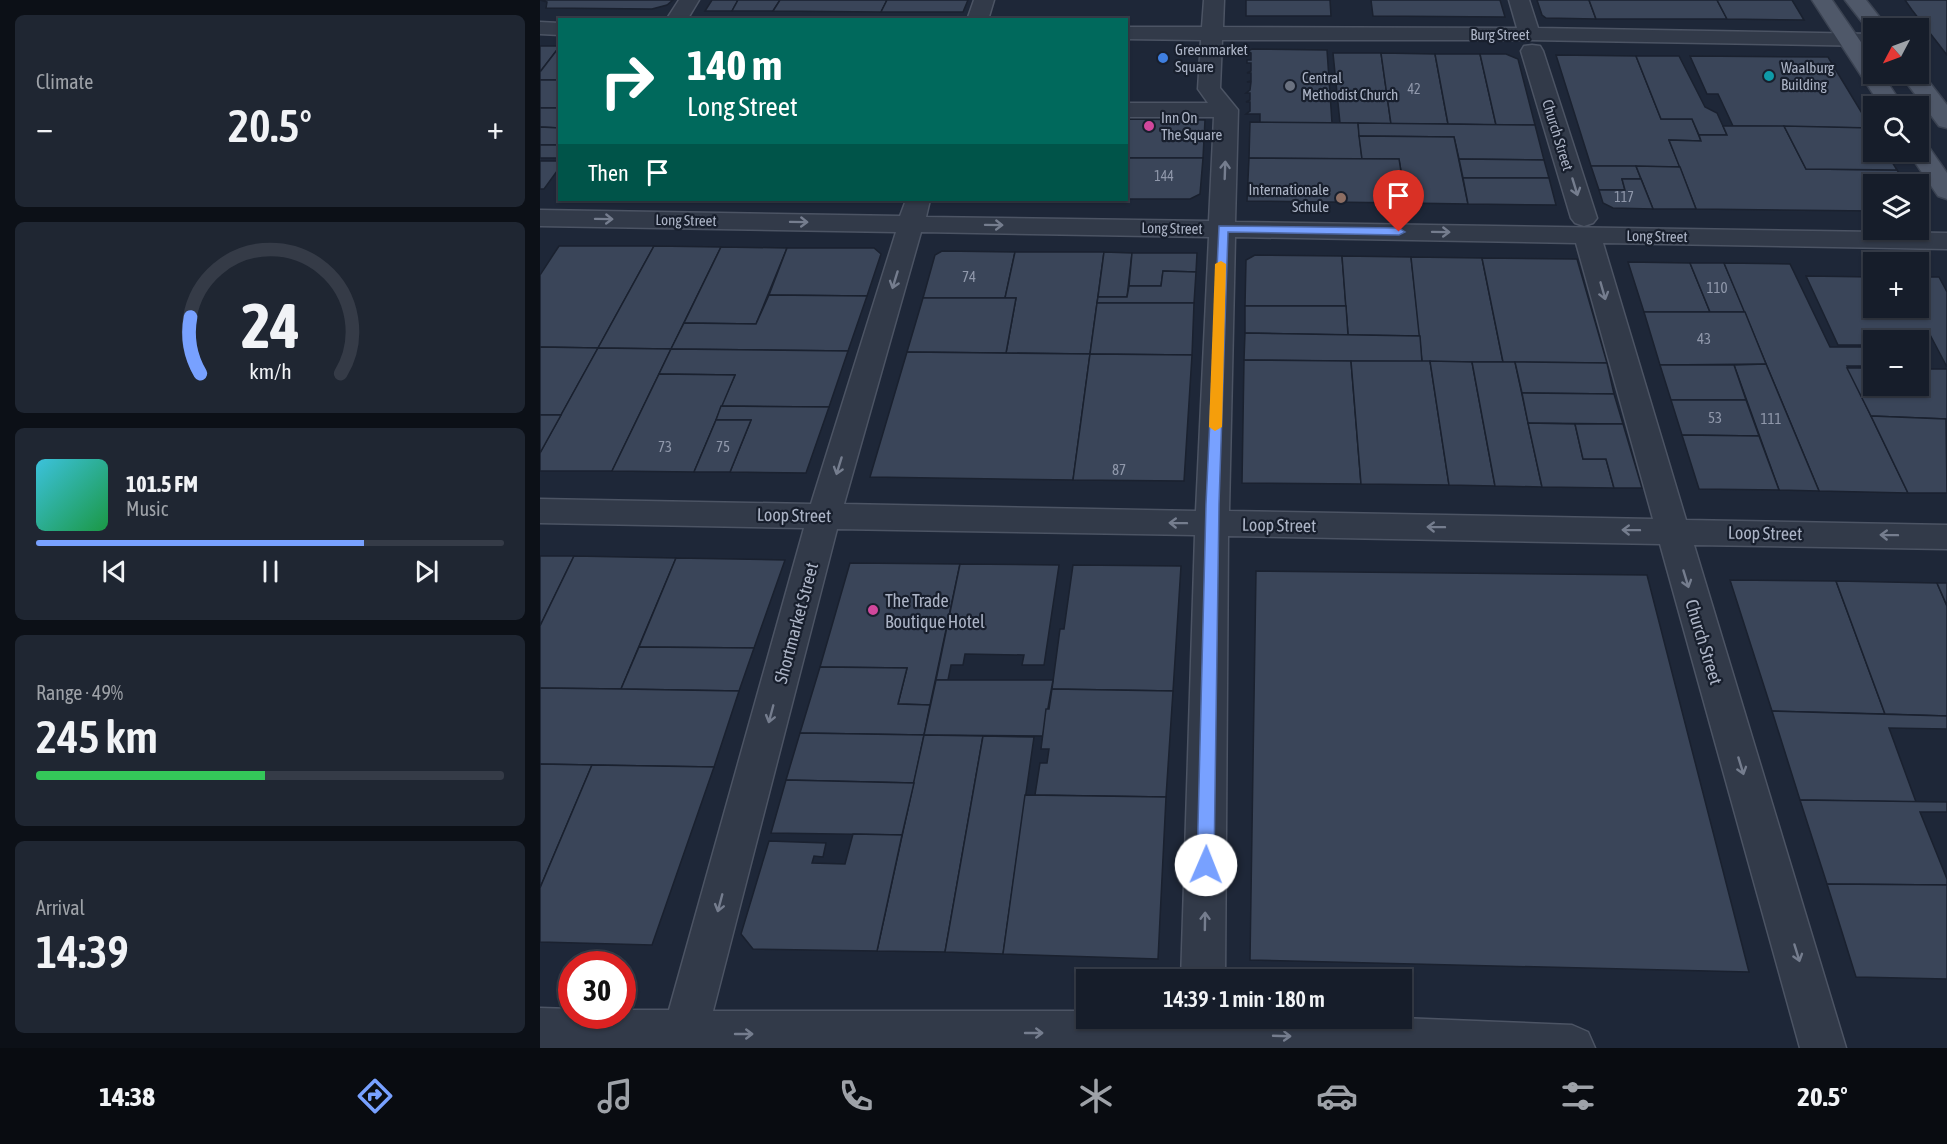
<!DOCTYPE html>
<html lang="en">
<head>
<meta charset="utf-8">
<style>
  :root { --surface:#161d2a; --page:#1f2632; --text:#f1f3f6; --muted:#9ea2a8; --line:#353b47; --accent:#78a1ff }
  body { margin:0; font-family:"Asap Condensed",sans-serif; background:var(--page); color:var(--text); height:100vh; display:flex; flex-direction:column; font-size:22px; white-space:nowrap }
  * { box-sizing:border-box; margin:0 }
  p { font-size:20px; color:var(--muted) }
  .icon { flex:none; width:33px; height:33px; fill:none; stroke:currentColor; stroke-width:2; stroke-linecap:round; stroke-linejoin:round }
  .map { position:relative; flex:1; overflow:hidden }
  .drawer { display:flex; flex-direction:column; gap:15px; padding:15px; background:#0c1017; width:540px }
  .drawer>* { flex:none }
  .guide { position:absolute; left:18px; top:18px; width:570px; height:183px; border-radius:0px; box-shadow:0 2px 4px #0004,0 0 0 2px var(--line); background:#00695c; color:#fff; overflow:hidden }
  .needle { width:39px; rotate:229deg }
  .fabs { position:absolute; left:1323px; top:18px; display:grid; gap:12px }
  .fabs a { display:grid; place-items:center; width:66px; height:66px; border-radius:0px; background:var(--surface); box-shadow:0 2px 4px #0004,0 0 0 2px var(--line); font-size:30px }
  .speed { position:absolute; left:18px; top:951px; display:flex; gap:12px; font-size:30px; font-weight:700; text-align:center }
  .speed>* { display:grid; place-content:center; width:78px; height:78px; border-radius:50%; background:var(--surface); box-shadow:0 2px 4px #0004,0 0 0 2px var(--line); line-height:1 }
  .speed .limit { border:9px solid #d22; background:#fff; color:#111 }
  .pin { position:absolute; display:grid; place-items:center; width:51px; height:51px; color:#fff; margin:-62px -26px; border-radius:50% 50% 50% 0; rotate:-45deg; box-shadow:0 0 6px #0007 }
  .pin .icon { rotate:45deg }
  .me { position:absolute; width:66px; margin:-33px; rotate:1deg; stroke-linejoin:round; filter:drop-shadow(0 0 4px #0008) }
  .turn { display:flex; align-items:center; gap:21px; height:126px; padding:0 30px; font-size:27px }
  .turn .icon { width:78px; height:78px; stroke-width:2.5 }
  .turn b { display:block; font-size:42px; line-height:51px }
  .then { display:flex; align-items:center; height:57px; padding:0 30px; background:#0003; gap:12px; font-size:22px }
  .big { font-size:45px; font-weight:600; line-height:1.1 }
  .drawer .card { flex:1; display:flex; flex-direction:column; justify-content:center; gap:9px; min-width:0; padding:0 21px; border-radius:9px; background:var(--page) }
  .drawer .dial { align-items:center; gap:0 }
  .dial svg { height:156px; overflow:visible; fill:none; stroke:var(--line); stroke-width:7; stroke-linecap:round; text-anchor:middle }
  .dial text { fill:var(--text); stroke:none }
  .song { display:flex; align-items:center; gap:18px }
  .cover { width:72px; height:72px; border-radius:9px; background:linear-gradient(135deg,hsl(190 70% 55%),hsl(140 70% 35%)) }
  .played { height:6px; border-radius:3px; background:linear-gradient(90deg,var(--accent) 70%,var(--line) 70%) }
  .keys { display:flex; justify-content:space-around; direction:ltr }
  .heat { display:flex; justify-content:space-between; align-items:center; font-size:33px; direction:ltr }
  .charge { height:9px; border-radius:4px; background:linear-gradient(90deg,#34c759 49%,var(--line) 0) }
  .trip { position:absolute; left:536px; top:969px; width:336px; height:60px; border-radius:0px; background:var(--surface); box-shadow:0 2px 4px #0004,0 0 0 2px var(--line); font-weight:600; line-height:60px; text-align:center }
  .dock { display:flex; height:96px; justify-content:space-around; align-items:center; background:#090c11; color:var(--muted) }
  .dock .icon { width:42px; height:42px }
  .dock .current { color:var(--accent) }
  .dock b { font-size:27px; color:var(--text) }
  main { display:flex; flex:1; min-height:0 }
  .map>svg:first-child { display:block }
  .building { fill:#3a4559; stroke:#1a212f; stroke-width:1.5 }
  .lines { fill:none; stroke-linecap:round; stroke-linejoin:round }
  .minor-casing { stroke:#4c5464; stroke-width:3 }
  .major-casing { stroke:#3b4352; stroke-width:3 }
  .minor { fill:#323a49; fill-rule:evenodd }
  .major { fill:#4f5869; fill-rule:evenodd }
  .oneway { stroke:#757d8e }
  .route { fill:#78a1ff; stroke:#4e69a6; stroke-width:1.5 }
  .slow { fill:#f59e0b }
  .shop-dot { fill:#3f7fe0; stroke:#181f2d; stroke-width:2 }
  .culture-dot { fill:#0f9aa8; stroke:#181f2d; stroke-width:2 }
  .worship-dot { fill:#6b7280; stroke:#181f2d; stroke-width:2 }
  .hotel-dot { fill:#d1479c; stroke:#181f2d; stroke-width:2 }
  .education-dot { fill:#8d6e63; stroke:#181f2d; stroke-width:2 }
  .labels { text-anchor:middle; dominant-baseline:central; stroke-width:4.5; stroke-linejoin:round; paint-order:stroke }
  .far-number-label { font-size:14px; fill:#9098ab }
  .far-street-label { font-size:15px; fill:#acb4c6; stroke:#181f2d }
  .far-poi-label { font-size:15px; fill:#acb4c6; stroke:#181f2d; text-anchor:start }
  .number-label { font-size:15px; fill:#9098ab }
  .street-label { font-size:18px; fill:#acb4c6; stroke:#181f2d }
  .poi-label { font-size:18px; fill:#acb4c6; stroke:#181f2d; text-anchor:start }
</style>
</head>
<body>
<main>
<section class="drawer">
<div class="card"><p>Climate</p>
<div class="heat"><a>−</a><b class="big">20.5°</b><a>+</a></div>
</div>
<div class="card dial"><svg viewBox="0 0 100 80">
<path d="M14 69A42 42 0 1 1 86 69"/>
<path d="M14 69A42 42 0 0 1 9 40" stroke="#78a1ff"/>
<text x="50" y="56" font-size="32" font-weight="700">24</text>
<text x="50" y="72" font-size="11">km/h</text>
</svg></div>
<div class="card">
<div class="song"><i class="cover"></i><div><b>101.5 FM</b><p>Music</p></div></div>
<div class="played"></div>
<div class="keys"><svg class="icon" aria-label="previous" viewBox="0 0 24 24"><path d="M18 5L8 12l10 7zM5 5v14"/></svg><svg class="icon" aria-label="pause" viewBox="0 0 24 24"><path d="M8 5v14M16 5v14"/></svg><svg class="icon" aria-label="next" viewBox="0 0 24 24"><path d="M6 5l10 7-10 7zM19 5v14"/></svg></div>
</div>
<div class="card"><p>Range · 49%</p><b class="big">245 km</b><div class="charge"></div></div>
<div class="card"><p>Arrival</p><b class="big">14:39</b></div>
</section>
<div class="map">
<svg width="1407" height="1048" viewBox="0 0 1407 1048">
  <rect width="100%" height="100%" fill="#1e2738"/>
  <!-- building -->
  <g class="building">
    <polygon points="0,0 133,0 127,5 112,9 6,8 7,2"/>
    <polygon points="172,0 198,0 192,11 165,11"/>
    <polygon points="198,0 240,0 233,11 192,11"/>
    <polygon points="240,0 347,0 341,12 233,11"/>
    <polygon points="347,0 428,0 423,12 341,12"/>
    <polygon points="706,0 790,0 791,16 706,16"/>
    <polygon points="831,0 960,0 965,17 833,16"/>
    <polygon points="997,0 1049,0 1056,19 1006,18 1002,15"/>
    <polygon points="1049,0 1177,0 1187,19 1056,19"/>
    <polygon points="1177,0 1252,0 1264,20 1187,19"/>
    <polygon points="1365,0 1407,0 1407,55 1372,10"/>
    <polygon points="0,46 20,46 0,72"/>
    <polygon points="20,46 20,80 0,80 0,72"/>
    <polygon points="712,49 787,50 792,123 720,123 720,114 706,114 710,111 710,102 706,102 710,100 710,93 706,93 710,90 711,82 707,82 711,81 711,73 707,73 711,71 711,63 707,63 707,60 711,60 711,53 708,51"/>
    <polygon points="793,53 841,53 851,124 800,123"/>
    <polygon points="841,53 895,54 908,124 851,124"/>
    <polygon points="895,54 940,54 956,125 908,124"/>
    <polygon points="940,54 966,54 978,59 995,125 956,125"/>
    <polygon points="1016,55 1096,56 1121,119 1152,119 1161,141 1129,140 1140,167 1051,166"/>
    <polygon points="1096,56 1139,56 1165,107 1177,113 1187,135 1159,135 1152,119 1121,119"/>
    <polygon points="1150,56 1288,57 1331,128 1193,126 1178,94 1167,94"/>
    <rect x="0" y="80" width="20" height="28"/>
    <polygon points="0,108 20,108 20,128 0,127"/>
    <polygon points="586,119 665,120 663,158 586,158"/>
    <polygon points="710,122 818,123 822,159 709,158"/>
    <polygon points="818,123 995,125 1004,160 919,159 914,137 819,136"/>
    <polygon points="1183,126 1244,126 1266,169 1357,170 1366,184 1334,184 1334,211 1156,209 1129,140 1161,141 1159,135 1187,135"/>
    <polygon points="1244,126 1331,128 1334,152 1346,152 1357,170 1266,169"/>
    <polygon points="0,127 20,128 20,145 0,145"/>
    <polygon points="819,136 914,137 928,204 866,203 859,159 822,159"/>
    <rect x="0" y="145" width="20" height="13"/>
    <polygon points="586,158 663,158 660,194 650,199 586,199"/>
    <polygon points="709,158 859,159 866,203 707,201"/>
    <polygon points="919,159 1004,160 1009,178 923,178"/>
    <polygon points="0,161 20,161 20,167 4,189 0,189"/>
    <polygon points="1051,166 1096,166 1101,179 1082,179 1085,190 1059,190"/>
    <polygon points="1096,166 1140,167 1156,209 1113,209"/>
    <polygon points="923,178 1009,178 1016,205 928,204"/>
    <polygon points="1082,179 1101,179 1113,209 1073,208 1063,203 1059,190 1085,190"/>
    <polygon points="19,246 114,246 58,348 0,347 0,275"/>
    <polygon points="114,246 181,247 131,349 58,348"/>
    <polygon points="181,247 247,248 216,324 144,323"/>
    <polygon points="247,248 334,248 341,254 327,296 229,295"/>
    <polygon points="402,251 475,252 465,298 383,298 395,255"/>
    <polygon points="475,252 564,252 550,354 466,353 476,298 465,298"/>
    <polygon points="564,252 592,253 587,297 558,297"/>
    <polygon points="592,253 657,253 656,272 623,271 621,286 589,286"/>
    <polygon points="715,255 802,256 806,306 705,306 706,260"/>
    <polygon points="802,256 871,257 880,336 808,335"/>
    <polygon points="871,257 942,258 963,362 882,362"/>
    <polygon points="942,258 1037,259 1067,363 963,362"/>
    <polygon points="1088,262 1150,263 1170,312 1104,312"/>
    <polygon points="1150,263 1184,263 1205,312 1170,312"/>
    <polygon points="1184,263 1250,264 1290,347 1334,347 1334,366 1307,366 1368,493 1279,491"/>
    <polygon points="623,271 656,272 654,303 557,303 558,297 587,297 589,286 621,286"/>
    <polygon points="1266,276 1334,277 1334,308 1378,308 1378,277 1399,277 1407,292 1407,367 1388,331 1325,330 1333,345 1298,345"/>
    <polygon points="229,295 327,296 308,351 131,349 144,323 216,324"/>
    <polygon points="383,298 476,298 466,353 367,352"/>
    <polygon points="557,303 654,303 652,355 550,354"/>
    <polygon points="705,306 806,306 808,335 705,333"/>
    <polygon points="1104,312 1205,312 1226,364 1120,365"/>
    <polygon points="705,333 880,336 882,362 704,360"/>
    <polygon points="0,347 58,348 21,415 0,415"/>
    <polygon points="58,348 131,349 72,471 0,471 0,453"/>
    <polygon points="131,349 308,351 289,407 181,406 195,375 119,374"/>
    <polygon points="367,352 550,354 533,480 330,477"/>
    <polygon points="550,354 652,355 644,481 533,480"/>
    <polygon points="704,360 811,361 821,484 702,483"/>
    <polygon points="811,361 890,361 909,485 821,484"/>
    <polygon points="890,361 932,362 955,486 909,485"/>
    <polygon points="932,362 975,362 1002,487 955,486"/>
    <polygon points="975,362 1067,363 1074,394 982,393"/>
    <polygon points="1226,364 1279,491 1239,490 1194,365"/>
    <polygon points="1120,365 1194,365 1206,400 1131,400"/>
    <polygon points="1307,368 1334,368 1334,386 1378,386 1378,369 1407,369 1407,419 1331,416"/>
    <polygon points="119,374 195,375 154,472 72,471"/>
    <polygon points="982,393 1074,394 1083,424 988,423"/>
    <polygon points="1131,400 1206,400 1219,436 1142,435"/>
    <polygon points="181,406 289,407 266,473 190,472 211,420 176,420"/>
    <polygon points="0,415 21,415 0,453"/>
    <polygon points="1331,416 1406,419 1407,493 1368,493"/>
    <polygon points="176,420 211,420 190,472 154,472"/>
    <polygon points="988,423 1035,424 1043,459 1066,459 1074,488 1002,487"/>
    <polygon points="1035,424 1083,424 1102,488 1074,488 1066,459 1043,459"/>
    <polygon points="1142,435 1219,436 1239,490 1159,489"/>
    <polygon points="0,556 34,556 0,626"/>
    <polygon points="34,556 136,558 81,689 0,688 0,626"/>
    <polygon points="136,558 245,560 214,648 99,647"/>
    <polygon points="310,563 420,564 390,705 358,704 367,668 280,667"/>
    <polygon points="420,564 519,565 504,665 482,665 484,655 425,654 423,665 411,665 408,680 396,680"/>
    <polygon points="533,565 641,566 633,691 512,689 520,629 524,629"/>
    <polygon points="716,571 1107,575 1209,972 710,960"/>
    <polygon points="1190,580 1296,581 1345,714 1232,711"/>
    <polygon points="1296,581 1397,583 1407,606 1407,716 1345,714"/>
    <polygon points="1397,583 1407,583 1407,606"/>
    <polygon points="99,647 214,648 199,691 81,689"/>
    <polygon points="280,667 367,668 358,704 390,705 384,735 260,733"/>
    <polygon points="396,680 513,680 503,736 384,735"/>
    <polygon points="0,688 81,689 199,691 174,767 52,765 0,764"/>
    <polygon points="512,689 633,691 626,797 495,795 500,763 507,763 509,749 501,749 506,709 509,709"/>
    <polygon points="1232,711 1407,716 1407,729 1349,728 1376,802 1260,800"/>
    <polygon points="260,733 384,735 374,783 246,780"/>
    <polygon points="384,735 443,736 405,952 337,951"/>
    <polygon points="443,736 494,737 463,954 405,952"/>
    <polygon points="0,764 52,765 0,888"/>
    <polygon points="52,765 174,767 112,945 0,942 0,888"/>
    <polygon points="246,780 374,783 362,835 231,833"/>
    <polygon points="485,795 626,797 618,959 463,954"/>
    <polygon points="1260,800 1407,802 1407,812 1380,812 1407,879 1407,885 1287,884"/>
    <polygon points="313,834 362,835 337,951 213,949 201,934 229,841 286,843 283,857 274,856 272,863 305,864"/>
    <polygon points="1287,884 1407,885 1407,979 1316,977"/>
  </g>
  <g class="lines">
    <!-- minor casing -->
    <g class="minor-casing">
      <g id="minor">
        <polygon points="139,0 159,0 147,20 126,20"/>
        <polygon points="434,0 454,0 448,20 427,20"/>
        <path d="M664,0H684L683,27L977,28L969,0H989L998,28L1334,34V46L989,40H682L680,88L698,110L695,222L1407,233V249L1063,243L1146,520L1407,525V549L1154,545L1306,1048H1260L1120,544L688,536L685,980H641L655,535L297,529L173,1011H546V1018H861L1032,1025L1048,1032L1055,1048H0V1008L32,1009V1016H82V1010H129L264,528L0,523V499L271,504L356,232L0,226V210L360,216L366,200H390L386,217L669,221L674,117H586V103H668L658,89L661,40L586,39V27H662ZM381,232L669,237L656,511L304,504ZM695,237L1036,243L1113,519L689,511Z"/>
        <polygon points="0,22 20,23 20,35 0,34"/>
        <polygon points="992,45 1000,46 1003,51 1057,218 1053,223 1044,226 1035,223 1031,218 981,51 984,46"/>
      </g>
    </g>
    <!-- major casing -->
    <g class="major-casing">
      <g id="major">
        <polygon points="1272,0 1292,0 1334,61 1334,74 1342,74 1363,106 1341,106"/>
        <polygon points="1305,0 1326,0 1348,28 1334,28 1334,33 1330,32"/>
        <polygon points="1379,69 1407,105 1407,128 1399,126 1360,74 1378,74"/>
        <polygon points="1378,141 1386,143 1407,173 1407,199 1398,196 1368,152 1378,152"/>
      </g>
    </g>
    <!-- minor -->
    <use href="#minor" class="minor"/>
    <!-- major -->
    <use href="#major" class="major"/>
  </g>
  <!-- one-way arrows -->
  <defs><path id="oneway-shaft" d="M-6 0H5M1.5-3L5.5 0L1.5 3" fill="none" stroke-width="1.6" stroke-linecap="round" stroke-linejoin="round" transform="scale(1.5)"/></defs>
  <g class="oneway">
    <use href="#oneway-shaft" transform="translate(685 170) rotate(-88)"/>
    <use href="#oneway-shaft" transform="translate(1035 187) rotate(73)"/>
    <use href="#oneway-shaft" transform="translate(64 219) rotate(1)"/>
    <use href="#oneway-shaft" transform="translate(259 222) rotate(1)"/>
    <use href="#oneway-shaft" transform="translate(454 225) rotate(1)"/>
    <use href="#oneway-shaft" transform="translate(901 232) rotate(1)"/>
    <use href="#oneway-shaft" transform="translate(355 280) rotate(107)"/>
    <use href="#oneway-shaft" transform="translate(1063 291) rotate(74)"/>
    <use href="#oneway-shaft" transform="translate(299 466) rotate(107)"/>
    <use href="#oneway-shaft" transform="translate(638 523) rotate(-179)"/>
    <use href="#oneway-shaft" transform="translate(896 527) rotate(-179)"/>
    <use href="#oneway-shaft" transform="translate(1091 530) rotate(-179)"/>
    <use href="#oneway-shaft" transform="translate(1349 535) rotate(-179)"/>
    <use href="#oneway-shaft" transform="translate(1146 579) rotate(73)"/>
    <use href="#oneway-shaft" transform="translate(231 714) rotate(105)"/>
    <use href="#oneway-shaft" transform="translate(1201 766) rotate(73)"/>
    <use href="#oneway-shaft" transform="translate(180 903) rotate(105)"/>
    <use href="#oneway-shaft" transform="translate(665 921) rotate(-89)"/>
    <use href="#oneway-shaft" transform="translate(1257 953) rotate(73)"/>
    <use href="#oneway-shaft" transform="translate(494 1033)"/>
    <use href="#oneway-shaft" transform="translate(204 1034)"/>
    <use href="#oneway-shaft" transform="translate(742 1036) rotate(2)"/>
  </g>
  <!-- route -->
  <polygon class="route" points="679,226 859,228 865,232 859,235 688,232 679,504 674,865 672,871 666,873 660,871 657,865 666,504"/>
  <!-- slow -->
  <polygon class="slow" points="681,261 686,264 682,427 675,431 669,427 675,264"/>
  <!-- markers -->
  <circle class="shop-dot" cx="623" cy="58" r="6"/>
  <circle class="culture-dot" cx="1229" cy="76" r="6"/>
  <circle class="worship-dot" cx="750" cy="86" r="6"/>
  <g class="hotel-dot">
    <circle cx="609" cy="126" r="6"/>
    <circle cx="333" cy="610" r="6"/>
  </g>
  <circle class="education-dot" cx="801" cy="198" r="6"/>
  <g class="labels">
    <!-- far-number labels -->
    <g class="far-number-label">
      <text x="874" y="89">42</text>
      <text x="624" y="176">144</text>
      <text x="1084" y="197">117</text>
    </g>
    <!-- far-street labels -->
    <g class="far-street-label">
      <text x="960" y="34">Burg Street</text>
      <text transform="translate(1018 135) rotate(73)">Church Street</text>
      <text transform="translate(146 220) rotate(1)">Long Street</text>
      <text transform="translate(632 228) rotate(1)">Long Street</text>
      <text transform="translate(1117 236) rotate(1)">Long Street</text>
    </g>
    <!-- far-poi labels -->
    <g class="far-poi-label">
      <text x="635" y="49">Greenmarket<tspan x="635" dy="17">Square</tspan></text>
      <text x="1241" y="67">Waalburg<tspan x="1241" dy="17">Building</tspan></text>
      <text x="762" y="77">Central<tspan x="762" dy="17">Methodist Church</tspan></text>
      <text x="621" y="117">Inn On<tspan x="621" dy="17">The Square</tspan></text>
      <text x="789" y="189" text-anchor="end">Internationale<tspan x="789" dy="17">Schule</tspan></text>
    </g>
    <!-- number labels -->
    <g class="number-label">
      <text x="429" y="276">74</text>
      <text x="1177" y="287">110</text>
      <text x="1164" y="338">43</text>
      <text x="1175" y="417">53</text>
      <text x="1231" y="418">111</text>
      <text x="125" y="446">73</text>
      <text x="183" y="446">75</text>
      <text x="579" y="469">87</text>
    </g>
    <!-- street labels -->
    <g class="street-label">
      <text transform="translate(254 515) rotate(1)">Loop Street</text>
      <text transform="translate(739 525) rotate(1)">Loop Street</text>
      <text transform="translate(1225 533) rotate(1)">Loop Street</text>
      <text transform="translate(256 623) rotate(-75)">Shortmarket Street</text>
      <text transform="translate(1164 642) rotate(73)">Church Street</text>
    </g>
    <!-- poi labels -->
    <g class="poi-label">
      <text x="345" y="600">The Trade<tspan x="345" dy="21">Boutique Hotel</tspan></text>
    </g>
  </g>
</svg>
<div class="fabs">
<a><svg class="needle" viewBox="-14 -14 28 28"><path d="M0-13l5 13h-10z" fill="#e53935"/><path d="M0 13l5-13h-10z" fill="#9ea2a8"/></svg></a>
<a><svg class="icon" aria-label="search" viewBox="0 0 24 24"><circle cx="10" cy="10" r="6"/><path d="M15 15l6 6"/></svg></a>
<a><svg class="icon" aria-label="layers" viewBox="0 0 24 24"><path d="M12 4l9 5-9 5-9-5zM3 14l9 5 9-5"/></svg></a>
<a>+</a>
<a>−</a>
</div>
<div class="speed"><div class="limit">30</div></div>
<div class="pin" style="left:859px;top:232px;background:#d93025"><svg class="icon" aria-label="arrive" viewBox="0 0 24 24"><path d="M6 21V4h12l-3 4 3 4H6"/></svg></div>
<svg class="me" style="left:666px;top:865px" viewBox="-20 -20 40 40"><circle r="19" fill="#fff"/><path d="M0-13L10 11 0 6-10 11z" fill="#78a1ff"/></svg>
<div class="trip">14:39 · 1 min · 180 m</div>
<div class="guide">
<div class="turn"><svg class="icon" aria-label="right" viewBox="0 0 24 24"><path d="M7 20v-9h11M14 6l5 5-5 5"/></svg><div><b>140 m</b>Long Street</div></div>
<div class="then">Then<svg class="icon" aria-label="arrive" viewBox="0 0 24 24"><path d="M6 21V4h12l-3 4 3 4H6"/></svg></div>
</div>
</div>
</main>
<nav class="dock">
<b>14:38</b>
<svg class="icon current" aria-label="directions" viewBox="0 0 24 24"><path d="M12 3l9 9-9 9-9-9zM9 14v-3h6M13 9l2 2-2 2"/></svg>
<svg class="icon" aria-label="music" viewBox="0 0 24 24"><path d="M9 18V5l10-2v13"/><circle cx="6" cy="18" r="3"/><circle cx="16" cy="16" r="3"/></svg>
<svg class="icon" aria-label="phone" viewBox="0 0 24 24"><path d="M5 4h4l2 5-3 2q2 4 5 5l2-3 5 2v4C11 20 4 13 5 4z"/></svg>
<svg class="icon" aria-label="climate" viewBox="0 0 24 24"><path d="M12 3v18M4 7l16 10M4 17L20 7"/></svg>
<svg class="icon" aria-label="car" viewBox="0 0 24 24"><path d="M5 17H2v-5l4-1 3-4h7l3 4 3 1v5h-3M9 17h6M6 11h13"/><circle cx="7" cy="17" r="2"/><circle cx="17" cy="17" r="2"/></svg>
<svg class="icon" aria-label="filters" viewBox="0 0 24 24"><path d="M4 7h16M4 17h16"/><circle cx="9" cy="7" r="2"/><circle cx="15" cy="17" r="2"/></svg>
<b>20.5°</b>
</nav>
</body>
</html>
